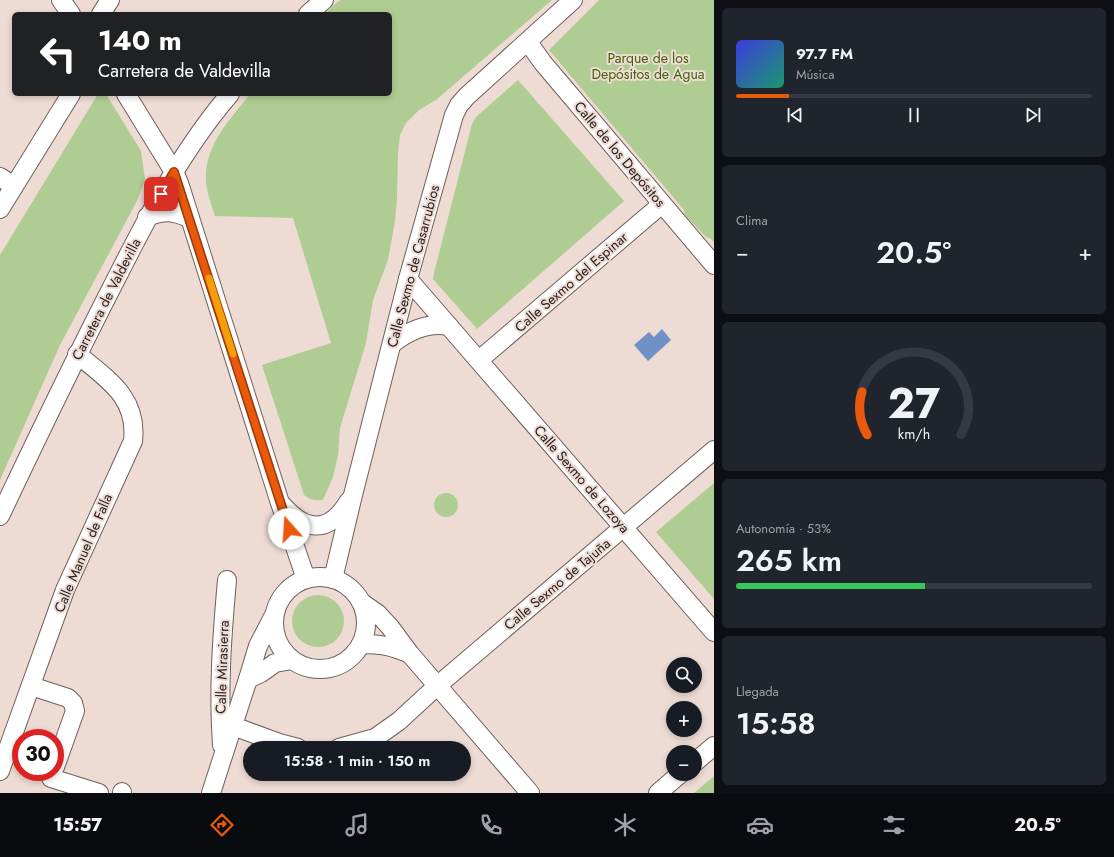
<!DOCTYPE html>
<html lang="es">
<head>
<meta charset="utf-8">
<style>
  :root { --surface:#171b24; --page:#20242c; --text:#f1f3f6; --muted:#9ea1a6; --line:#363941; --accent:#ea580c }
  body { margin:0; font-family:Jost,sans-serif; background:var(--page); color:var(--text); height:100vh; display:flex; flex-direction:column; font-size:15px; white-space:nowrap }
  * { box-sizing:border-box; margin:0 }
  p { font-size:13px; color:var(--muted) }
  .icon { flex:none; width:22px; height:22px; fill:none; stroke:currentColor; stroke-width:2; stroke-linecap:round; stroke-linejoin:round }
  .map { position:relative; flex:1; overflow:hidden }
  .details { display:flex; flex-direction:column; gap:8px; padding:8px; background:#0d0f14; width:400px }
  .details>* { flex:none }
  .hud { position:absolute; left:12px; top:12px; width:380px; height:84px; border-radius:6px; box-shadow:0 2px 6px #0003; background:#202124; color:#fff; overflow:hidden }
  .fabs { position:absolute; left:666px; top:657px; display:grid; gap:8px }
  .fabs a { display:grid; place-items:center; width:36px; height:36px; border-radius:50%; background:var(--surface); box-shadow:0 2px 6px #0003; font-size:20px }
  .speed { position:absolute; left:12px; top:729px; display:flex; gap:8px; font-size:20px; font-weight:700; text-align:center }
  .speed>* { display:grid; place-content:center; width:52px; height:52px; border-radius:50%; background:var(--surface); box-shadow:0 2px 6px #0003; line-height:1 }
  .speed .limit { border:6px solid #d22; background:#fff; color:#111 }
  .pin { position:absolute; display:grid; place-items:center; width:34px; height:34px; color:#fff; margin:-17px; border-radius:8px; box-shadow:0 2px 6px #0006 }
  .me { position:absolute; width:44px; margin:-22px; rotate:341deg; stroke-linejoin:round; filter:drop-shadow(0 0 3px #0008) }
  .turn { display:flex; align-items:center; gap:14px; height:84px; padding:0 20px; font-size:18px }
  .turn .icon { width:52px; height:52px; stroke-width:2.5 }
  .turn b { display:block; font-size:28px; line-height:34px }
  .big { font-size:30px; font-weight:600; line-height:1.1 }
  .details .tile { flex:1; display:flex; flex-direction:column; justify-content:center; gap:6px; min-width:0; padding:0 14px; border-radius:6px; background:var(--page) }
  .details .dial { align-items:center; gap:0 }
  .dial svg { height:104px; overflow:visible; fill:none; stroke:var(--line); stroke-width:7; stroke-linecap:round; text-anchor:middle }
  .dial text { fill:var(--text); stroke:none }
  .song { display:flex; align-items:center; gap:12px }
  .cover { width:48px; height:48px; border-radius:6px; background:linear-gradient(135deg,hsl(240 70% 55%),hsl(160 70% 35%)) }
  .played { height:4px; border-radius:2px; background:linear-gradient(90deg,var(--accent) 15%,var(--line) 15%) }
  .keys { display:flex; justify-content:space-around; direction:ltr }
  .heat { display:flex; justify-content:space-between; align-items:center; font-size:22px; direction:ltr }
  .charge { height:6px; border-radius:3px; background:linear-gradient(90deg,#34c759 53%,var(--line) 0) }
  .trip { position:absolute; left:243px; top:741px; width:228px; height:40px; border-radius:20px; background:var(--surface); box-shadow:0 2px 6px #0003; font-weight:600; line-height:40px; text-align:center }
  .tab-bar { display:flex; height:64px; justify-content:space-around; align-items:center; background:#090b0e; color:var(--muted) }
  .tab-bar .icon { width:28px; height:28px }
  .tab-bar .selected { color:var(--accent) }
  .tab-bar b { font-size:18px; color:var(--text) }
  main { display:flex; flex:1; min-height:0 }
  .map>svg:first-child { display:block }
  .green { fill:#afcd92 }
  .water { fill:#6f91c5 }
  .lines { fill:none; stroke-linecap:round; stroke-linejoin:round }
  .minor-casing { stroke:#6f605a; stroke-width:20 }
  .minor { stroke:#fff; stroke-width:18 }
  .route-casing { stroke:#983908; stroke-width:10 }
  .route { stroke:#ea580c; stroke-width:7 }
  .slow { stroke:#f59e0b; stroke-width:7 }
  .labels { text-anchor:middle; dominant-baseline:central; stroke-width:4; stroke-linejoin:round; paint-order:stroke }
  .park-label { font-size:14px; fill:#406207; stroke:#eddbd4 }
  .street-label { font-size:14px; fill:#28211f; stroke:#eddbd4 }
</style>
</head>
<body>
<main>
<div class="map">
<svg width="714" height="793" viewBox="0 0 714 793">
  <rect width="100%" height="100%" fill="#eddbd4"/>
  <!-- green -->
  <g class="green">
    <path d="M341,0H552L436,100L419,110L406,123L400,135L398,154L397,198L395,221L388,260L373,300L366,343L340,428L338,455L333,477L323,500C315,501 311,500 304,495L262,365L331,343L293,218L215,216C212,207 209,198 207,189C200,150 228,122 250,94H390V14H325L336,3Z"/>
    <polygon points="599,0 714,0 714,242 711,239 706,237 685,215 684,210 549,50"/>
    <polygon points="518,80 624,201 477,329 433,279 434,273 472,124 476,117"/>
    <polygon points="98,94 106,94 141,151 145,179 138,199 60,345 0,480 0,255"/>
    <polygon points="714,483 714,599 656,532"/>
    <circle cx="446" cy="505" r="12"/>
    <circle cx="318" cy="621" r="26"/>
    <polygon points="714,776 714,793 694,793"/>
  </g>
  <!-- water -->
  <polygon class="water" points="662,329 671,340 648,361 634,345 649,332 654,337"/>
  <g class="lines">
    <!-- minor casing -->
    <g class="minor-casing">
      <g id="minor">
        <polyline points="61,0 71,14"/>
        <polyline points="101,14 110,0"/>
        <polyline points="308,14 324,0"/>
        <polyline points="528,42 543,63 714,265"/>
        <polyline points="126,94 174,172 179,183 280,503 306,579"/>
        <polyline points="0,177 14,186"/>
        <polyline points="0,209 71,94"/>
        <path d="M147,217C164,210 173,211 189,218"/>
        <polyline points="408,279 714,632"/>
        <path d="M393,343C410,330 428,322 449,326"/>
        <polyline points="479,360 662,204"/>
        <path d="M282,505C306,532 329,534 349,501"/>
        <path d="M0,516C37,438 74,361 113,285C147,218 181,151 230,94"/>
        <circle cx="320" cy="623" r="46"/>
        <polyline points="333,579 353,495 408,279 454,115 459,105 467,96 573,0"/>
        <polyline points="361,602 378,614 390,627 410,654 530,793"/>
        <path d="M361,644C382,644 391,646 410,654"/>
        <polyline points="248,679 261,673 275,663 292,660"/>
        <polyline points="31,686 68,698 73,703 75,711 55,767"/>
        <polyline points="233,726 279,743 298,748"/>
        <path d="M222,745C218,690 222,636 227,580"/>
        <polyline points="339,748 375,738 399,721 437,686 714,450"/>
        <polyline points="695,762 714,746"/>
        <path d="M0,771L65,590L133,441C138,397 107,379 77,354"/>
        <polyline points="53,772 51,778 99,793"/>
        <polyline points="122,793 122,792"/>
        <polyline points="211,793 248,679 258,646 274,615"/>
        <polyline points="658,793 680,774"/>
      </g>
    </g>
    <!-- minor -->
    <use href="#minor" class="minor"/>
  </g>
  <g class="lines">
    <!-- route casing -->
    <g class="route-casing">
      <polyline id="route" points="161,194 174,172 289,529"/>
    </g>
    <!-- route -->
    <use href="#route" class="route"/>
    <!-- slow -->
    <polyline class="slow" points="209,278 233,354"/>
  </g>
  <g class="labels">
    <!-- park labels -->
    <g class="park-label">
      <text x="648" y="58">Parque de los<tspan x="648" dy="16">Depósitos de Agua</tspan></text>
    </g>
    <!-- street labels -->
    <g class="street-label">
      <text transform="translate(620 154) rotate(50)">Calle de los Depósitos</text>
      <text transform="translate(413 266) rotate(-75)">Calle Sexmo de Casarrubios</text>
      <text transform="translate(571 282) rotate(-41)">Calle Sexmo del Espinar</text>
      <text transform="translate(106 299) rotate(-63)">Carretera de Valdevilla</text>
      <text transform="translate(582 479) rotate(49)">Calle Sexmo de Lozoya</text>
      <text transform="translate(83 553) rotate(-67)">Calle Manuel de Falla</text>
      <text transform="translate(557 584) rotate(-40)">Calle Sexmo de Tajuña</text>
      <text transform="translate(222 667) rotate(-88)">Calle Mirasierra</text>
    </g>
  </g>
</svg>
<div class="fabs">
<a><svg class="icon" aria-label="search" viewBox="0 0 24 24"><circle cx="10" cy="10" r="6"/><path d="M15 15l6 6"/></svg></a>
<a>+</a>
<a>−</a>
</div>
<div class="speed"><div class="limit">30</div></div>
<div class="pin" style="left:161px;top:194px;background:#d93025"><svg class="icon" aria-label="arrive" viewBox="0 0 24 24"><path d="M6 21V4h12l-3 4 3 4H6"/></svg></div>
<svg class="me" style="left:289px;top:529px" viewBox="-20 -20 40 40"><circle r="19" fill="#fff"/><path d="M0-13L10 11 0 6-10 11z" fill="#ea580c"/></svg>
<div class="trip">15:58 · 1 min · 150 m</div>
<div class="hud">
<div class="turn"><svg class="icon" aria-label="left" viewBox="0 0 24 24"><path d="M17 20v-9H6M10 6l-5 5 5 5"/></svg><div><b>140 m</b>Carretera de Valdevilla</div></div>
</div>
</div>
<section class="details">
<div class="tile">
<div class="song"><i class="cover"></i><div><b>97.7 FM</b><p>Música</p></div></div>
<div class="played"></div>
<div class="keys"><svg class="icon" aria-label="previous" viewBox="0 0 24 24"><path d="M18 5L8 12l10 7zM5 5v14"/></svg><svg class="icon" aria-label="pause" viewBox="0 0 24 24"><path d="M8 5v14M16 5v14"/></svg><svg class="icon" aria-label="next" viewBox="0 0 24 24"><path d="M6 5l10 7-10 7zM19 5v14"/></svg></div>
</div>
<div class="tile"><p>Clima</p>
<div class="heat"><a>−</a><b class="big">20.5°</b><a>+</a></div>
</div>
<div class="tile dial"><svg viewBox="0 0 100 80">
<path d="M14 69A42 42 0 1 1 86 69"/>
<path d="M14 69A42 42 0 0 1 10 36" stroke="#ea580c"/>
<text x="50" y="56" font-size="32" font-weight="700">27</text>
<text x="50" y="72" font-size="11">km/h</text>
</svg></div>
<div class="tile"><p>Autonomía · 53%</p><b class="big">265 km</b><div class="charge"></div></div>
<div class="tile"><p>Llegada</p><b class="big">15:58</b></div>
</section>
</main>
<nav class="tab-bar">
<b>15:57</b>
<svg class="icon selected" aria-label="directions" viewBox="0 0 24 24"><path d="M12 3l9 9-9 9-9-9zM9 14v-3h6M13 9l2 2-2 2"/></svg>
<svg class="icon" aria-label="music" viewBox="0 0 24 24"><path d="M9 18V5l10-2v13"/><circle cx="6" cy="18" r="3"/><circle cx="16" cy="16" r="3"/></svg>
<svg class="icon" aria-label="phone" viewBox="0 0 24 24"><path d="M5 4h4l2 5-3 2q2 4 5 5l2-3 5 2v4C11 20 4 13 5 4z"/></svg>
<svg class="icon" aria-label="climate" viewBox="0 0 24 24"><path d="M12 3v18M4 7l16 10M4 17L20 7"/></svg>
<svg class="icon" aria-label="car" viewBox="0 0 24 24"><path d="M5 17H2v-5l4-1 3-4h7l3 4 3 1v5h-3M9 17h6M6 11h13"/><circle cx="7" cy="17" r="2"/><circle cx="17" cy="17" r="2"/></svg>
<svg class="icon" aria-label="filters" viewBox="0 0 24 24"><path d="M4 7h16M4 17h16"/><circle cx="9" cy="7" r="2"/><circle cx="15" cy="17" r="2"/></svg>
<b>20.5°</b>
</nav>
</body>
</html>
